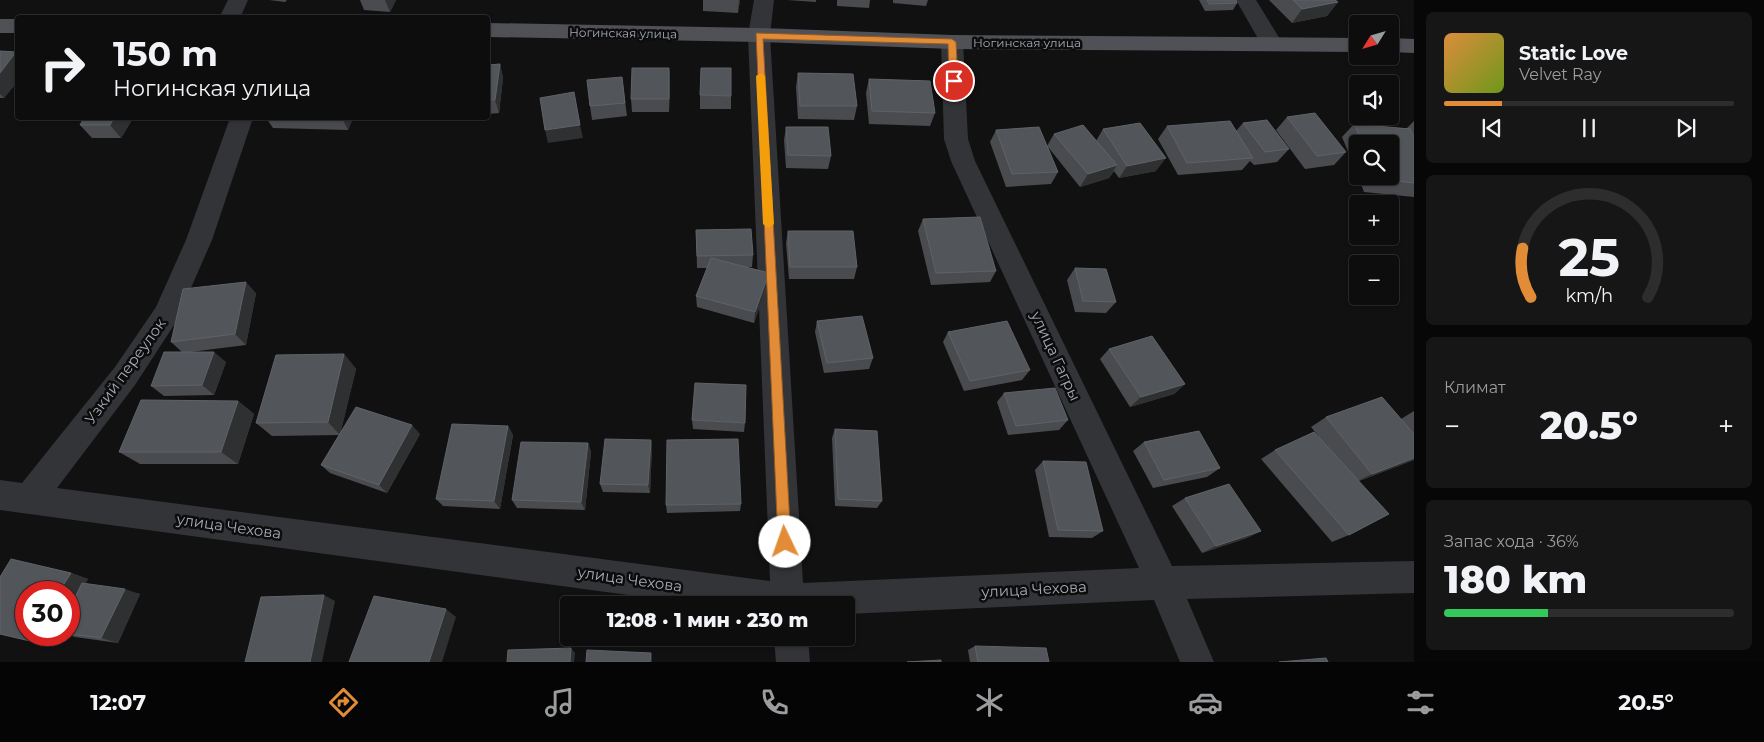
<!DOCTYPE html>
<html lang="ru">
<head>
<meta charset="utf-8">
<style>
  :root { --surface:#0d0d0e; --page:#161617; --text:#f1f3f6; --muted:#9a9c9e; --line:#2d2d2e; --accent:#e38c38 }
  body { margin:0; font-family:Montserrat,sans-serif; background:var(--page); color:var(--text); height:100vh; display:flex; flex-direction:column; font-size:19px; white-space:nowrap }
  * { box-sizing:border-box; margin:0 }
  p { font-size:16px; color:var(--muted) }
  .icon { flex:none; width:28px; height:28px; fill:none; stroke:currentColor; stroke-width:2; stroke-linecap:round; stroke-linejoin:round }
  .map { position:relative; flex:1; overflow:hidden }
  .panel { display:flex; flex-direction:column; gap:12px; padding:12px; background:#070708; width:350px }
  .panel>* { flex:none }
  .top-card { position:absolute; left:15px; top:15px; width:475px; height:105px; border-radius:5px; box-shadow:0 1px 4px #0004,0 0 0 1px var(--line); background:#0d0d0e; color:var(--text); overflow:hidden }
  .needle { width:32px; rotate:233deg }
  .fabs { position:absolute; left:1349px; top:15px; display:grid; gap:10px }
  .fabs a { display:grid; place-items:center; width:50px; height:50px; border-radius:5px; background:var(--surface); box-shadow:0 1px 4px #0004,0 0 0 1px var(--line); font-size:25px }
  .speed { position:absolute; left:15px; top:581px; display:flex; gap:10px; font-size:25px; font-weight:700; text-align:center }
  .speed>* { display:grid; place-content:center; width:65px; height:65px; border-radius:50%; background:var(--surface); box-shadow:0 1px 4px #0004,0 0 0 1px var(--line); line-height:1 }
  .speed .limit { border:8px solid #d22; background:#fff; color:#111 }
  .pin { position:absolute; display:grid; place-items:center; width:42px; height:42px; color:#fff; margin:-21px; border:2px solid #fff; border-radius:50%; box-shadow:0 1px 5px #0007 }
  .me { position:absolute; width:55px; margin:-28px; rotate:357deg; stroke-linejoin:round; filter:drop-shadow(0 0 4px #0008) }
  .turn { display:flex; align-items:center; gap:18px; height:105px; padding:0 15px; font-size:22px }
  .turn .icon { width:65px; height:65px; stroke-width:2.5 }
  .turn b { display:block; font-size:35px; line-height:42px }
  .big { font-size:38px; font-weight:800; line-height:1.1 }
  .panel .card { flex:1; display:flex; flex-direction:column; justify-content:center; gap:8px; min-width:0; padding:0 18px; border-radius:8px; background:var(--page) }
  .panel .dial { align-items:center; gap:0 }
  .dial svg { height:130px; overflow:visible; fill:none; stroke:var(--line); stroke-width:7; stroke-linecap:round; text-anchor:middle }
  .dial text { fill:var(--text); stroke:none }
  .song { display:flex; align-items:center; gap:15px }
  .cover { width:60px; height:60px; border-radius:8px; background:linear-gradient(135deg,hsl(30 70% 55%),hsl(80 70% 35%)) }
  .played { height:5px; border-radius:2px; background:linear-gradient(90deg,var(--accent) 20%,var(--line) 20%) }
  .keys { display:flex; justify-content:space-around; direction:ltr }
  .heat { display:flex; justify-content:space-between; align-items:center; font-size:28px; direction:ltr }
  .charge { height:8px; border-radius:4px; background:linear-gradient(90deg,#34c759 36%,var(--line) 0) }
  .trip { position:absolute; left:560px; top:596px; width:295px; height:50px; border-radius:5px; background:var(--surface); box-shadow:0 1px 4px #0004,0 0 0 1px var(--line); font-weight:800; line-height:50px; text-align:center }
  .dock { display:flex; height:80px; justify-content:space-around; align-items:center; background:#050506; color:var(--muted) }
  .dock .icon { width:35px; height:35px }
  .dock .on { color:var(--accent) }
  .dock b { font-size:22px; color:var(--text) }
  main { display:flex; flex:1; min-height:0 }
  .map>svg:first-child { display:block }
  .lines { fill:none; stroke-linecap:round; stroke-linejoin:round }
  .minor { fill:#323437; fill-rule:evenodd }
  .major { fill:#4f5156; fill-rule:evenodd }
  .wall { fill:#494b4f }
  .shaded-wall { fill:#2e3032 }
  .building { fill:#52555a; stroke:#5f6368 }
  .route { fill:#e38c38; stroke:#945b24 }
  .slow { fill:#f59e0b }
  .labels { text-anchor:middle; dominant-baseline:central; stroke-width:5; stroke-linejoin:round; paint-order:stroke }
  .far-street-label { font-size:12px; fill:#a3aab2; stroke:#0c0c0d }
  .street-label { font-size:15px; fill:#a3aab2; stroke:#0c0c0d }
</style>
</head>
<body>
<main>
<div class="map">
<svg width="1414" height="662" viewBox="0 0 1414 662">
  <rect width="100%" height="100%" fill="#111112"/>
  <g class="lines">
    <!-- minor -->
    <g class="minor">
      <polygon points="228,0 248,0 240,18 219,18"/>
      <polygon points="754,0 774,0 770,35 803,583 1139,568 951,161 944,139 941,42 944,37 952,35 960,37 963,42 968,139 975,161 1172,566 1414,561 1414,593 1187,599 1214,662 1180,662 1154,600 846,614 846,605 702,605 0,510 0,480 22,483 115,367 156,307 186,240 230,118 253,118 212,240 176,322 135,385 57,488 770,581 748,35"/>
      <polygon points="1236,0 1256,0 1283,44 1280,49 1272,51 1264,49"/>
      <polygon points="774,638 808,638 810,662 776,662"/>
    </g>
    <!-- major -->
    <g class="major">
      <rect x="0" y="19" width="18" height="14"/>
      <polygon points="488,23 759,28 952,35 1358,38 1358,52 952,49 759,42 488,37"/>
      <polygon points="1390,38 1414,39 1414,53 1390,52"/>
    </g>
  </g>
  <!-- wall -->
  <g class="wall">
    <polygon points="269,0 287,0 285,2"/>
    <polygon points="360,0 396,0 390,12 364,10"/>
    <polygon points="703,0 740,0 738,13 703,11"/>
    <polygon points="787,0 816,0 816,2"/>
    <polygon points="837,0 870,0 869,8 837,6"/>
    <polygon points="893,0 928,0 926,6 893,3"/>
    <polygon points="1199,0 1236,0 1237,3 1233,10 1205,11"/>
    <polygon points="1269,0 1335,0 1338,2 1327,16 1292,23"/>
    <polygon points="0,51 18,54 18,81 4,98 0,98"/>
    <polygon points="500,64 503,78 499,113 488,114 488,65"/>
    <polygon points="669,68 670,81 669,112 632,112 631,99"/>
    <polygon points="798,73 857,106 854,120 798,119 796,87"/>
    <polygon points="622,77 627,116 592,120 590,106"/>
    <polygon points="869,79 935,113 930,126 869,124 866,93"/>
    <polygon points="700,95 731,96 731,109 700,109"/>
    <polygon points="1287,117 1346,152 1334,165 1305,169 1276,130"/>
    <polygon points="84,118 133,118 121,138 92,138 80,125"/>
    <polygon points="266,118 353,118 348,130 273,128"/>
    <polygon points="1414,121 1414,197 1364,192 1358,176 1390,176 1390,144 1358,144 1358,175 1342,137 1354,124 1406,129"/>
    <polygon points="1243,123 1289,149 1277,162 1254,165 1250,161 1242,170 1178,175 1158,139 1167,126 1236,131"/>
    <polygon points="786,127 831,156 828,169 786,168 784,140"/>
    <polygon points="1103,129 1156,171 1119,178 1114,171 1109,178 1080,187 1048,147 1058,172 1051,184 1006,187 990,142 996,130 1047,146 1054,134 1096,141"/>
    <polygon points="923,219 996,271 990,282 931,285 918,231"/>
    <polygon points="696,230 753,255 752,267 745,267 769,273 767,285 754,323 697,307 696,296 707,268 697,268"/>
    <polygon points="788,231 857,267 854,279 789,279 786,243"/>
    <polygon points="1075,268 1116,302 1106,313 1075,312 1067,280"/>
    <polygon points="256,293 246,345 190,352 226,362 214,395 164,396 151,386 182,352 171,342"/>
    <polygon points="817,321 873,358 869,369 824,373 815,332"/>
    <polygon points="948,332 1030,370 1022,380 964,391 943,342"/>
    <polygon points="1109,349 1185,384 1174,394 1130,407 1100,359"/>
    <polygon points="344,354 356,369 341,430 420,434 387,493 330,473 321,465 339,435 272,436 256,423"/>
    <polygon points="1004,393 1068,420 1059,430 1008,435 997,402"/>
    <polygon points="238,401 254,414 238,464 140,464 119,452"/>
    <polygon points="1414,411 1414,460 1359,481 1349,535 1332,542 1261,459 1275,450 1319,437 1311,427 1326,417 1401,419"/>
    <polygon points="692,420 745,423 744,432 693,429"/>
    <polygon points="508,426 513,435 500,509 443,506 436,499"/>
    <polygon points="835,429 882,501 877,508 835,506 832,438"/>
    <polygon points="651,440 652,448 650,493 603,492 600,484"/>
    <polygon points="1144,442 1220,468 1207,477 1153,488 1133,451"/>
    <polygon points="588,443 591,452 585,510 517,508 512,500"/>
    <polygon points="1043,461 1103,531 1092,538 1049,537 1035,470"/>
    <polygon points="1185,498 1261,531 1247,538 1202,553 1172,506"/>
    <polygon points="741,504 740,511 667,513 666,505"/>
    <polygon points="71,573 88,579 85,584 140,594 118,643 75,637 68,635 69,592 26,635 55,635 49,645 0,634"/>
    <polygon points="975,646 1049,662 970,662 968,650"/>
  </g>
  <!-- shaded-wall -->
  <g class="shaded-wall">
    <polygon points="385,0 396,0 390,12"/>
    <polygon points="739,0 740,0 738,13"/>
    <polygon points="1338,2 1327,16 1292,23 1302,9"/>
    <polygon points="16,52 18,54 18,81 4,98 0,94 0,73"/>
    <polygon points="500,64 503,78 499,113 495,100"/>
    <polygon points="669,68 670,81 669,112"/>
    <polygon points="114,118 133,118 121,138 110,125"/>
    <polygon points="342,118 353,118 348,130"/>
    <polygon points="580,125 583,138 548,143 545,130"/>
    <polygon points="1166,158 1156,171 1119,178 1127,166"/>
    <polygon points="1117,165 1109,178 1080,187 1088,174"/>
    <polygon points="769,273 767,285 754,323 755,312"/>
    <polygon points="246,282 256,293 246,345 235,334"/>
    <polygon points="214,352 226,362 214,395 202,385"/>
    <polygon points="344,354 356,369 340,435 328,422"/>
    <polygon points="1185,384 1174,394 1130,407 1141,397"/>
    <polygon points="238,401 254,414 238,464 221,452"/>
    <polygon points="412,425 420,434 387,493 379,485"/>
    <polygon points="508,426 513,435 500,509 494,501"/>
    <polygon points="651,440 652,448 650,493 648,485"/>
    <polygon points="588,443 591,452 585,510 581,502"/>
    <polygon points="1414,458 1414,460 1355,482 1372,474"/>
    <polygon points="1261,531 1247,538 1202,553 1216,546"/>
    <polygon points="71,573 88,579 69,612 69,592 59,592"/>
    <polygon points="125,589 140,594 118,643 101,638"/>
    <polygon points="324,595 335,601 322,662 310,662"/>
    <polygon points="446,609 456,617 442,662 429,662"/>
    <polygon points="33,635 55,635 49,645 30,641"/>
    <polygon points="571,648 575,653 574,662 570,662"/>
    <polygon points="651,653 652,657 652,662 650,662"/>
  </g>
  <!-- building -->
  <g class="building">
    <polygon points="1207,0 1236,0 1237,3 1209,4"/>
    <polygon points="1293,0 1335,0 1338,2 1302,9"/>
    <polygon points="0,51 16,52 0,73"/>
    <polygon points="500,64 495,100 488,100 488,65"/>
    <polygon points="632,68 669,68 669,99 631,99"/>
    <polygon points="701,68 731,68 731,96 700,95"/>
    <polygon points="798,73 853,74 857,106 800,106"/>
    <polygon points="622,77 625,103 590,106 587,80"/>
    <polygon points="869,79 930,81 935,113 872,111"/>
    <polygon points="574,92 580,125 545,130 540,98"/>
    <polygon points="1315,113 1346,152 1317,156 1287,117"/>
    <polygon points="84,118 114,118 110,125 80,125"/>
    <polygon points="1267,120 1289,149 1265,152 1243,123"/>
    <polygon points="1230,121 1253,158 1187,163 1167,126"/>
    <polygon points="1140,123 1166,158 1127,166 1103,129"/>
    <polygon points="1354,124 1410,129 1414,137 1414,183 1378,179 1376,176 1390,176 1390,144 1363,144"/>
    <polygon points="1083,125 1117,165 1088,174 1054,134"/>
    <polygon points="786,127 828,127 831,156 788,155"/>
    <polygon points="1039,127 1058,172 1012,174 996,130"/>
    <polygon points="980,217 996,271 936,273 923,219"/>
    <polygon points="751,229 753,255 697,256 696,230"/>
    <polygon points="788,231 853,231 857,267 790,267"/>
    <polygon points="711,258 769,273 755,312 696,296"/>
    <polygon points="1075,268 1106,269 1116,302 1083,301"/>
    <polygon points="246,282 235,334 171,342 183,289"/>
    <polygon points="862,316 873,358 827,363 817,321"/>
    <polygon points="1007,321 1030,370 970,381 948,332"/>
    <polygon points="1152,336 1185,384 1141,397 1109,349"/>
    <polygon points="164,352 214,352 202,385 151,386"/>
    <polygon points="344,354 328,422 256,423 276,355"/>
    <polygon points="695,383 746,385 745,423 692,420"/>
    <polygon points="1055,388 1068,420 1016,426 1004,393"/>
    <polygon points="1382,397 1414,434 1414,458 1372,474 1326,417"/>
    <polygon points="141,400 238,401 221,452 119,452"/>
    <polygon points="356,407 412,425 379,485 321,465"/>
    <polygon points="452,424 508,426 494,501 436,499"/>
    <polygon points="835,429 877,431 882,501 838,499"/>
    <polygon points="1199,431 1220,468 1164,480 1144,442"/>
    <polygon points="1314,432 1389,514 1349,535 1275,450"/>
    <polygon points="605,439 651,440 648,485 600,484"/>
    <polygon points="738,439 741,504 666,505 667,440"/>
    <polygon points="521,442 588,443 581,502 512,500"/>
    <polygon points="1043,461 1086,462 1103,531 1058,530"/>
    <polygon points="1229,484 1261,531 1216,546 1185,498"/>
    <polygon points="11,559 71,573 59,592 26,592 26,635 33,635 30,641 0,634 0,577"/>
    <polygon points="82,583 125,589 101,638 69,634 69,610"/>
    <polygon points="324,595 310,662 245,662 261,597"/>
    <polygon points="374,596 446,609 429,662 349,662"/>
    <polygon points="975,646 1046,648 1049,662 978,662"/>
    <polygon points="571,648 570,662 507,662 508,650"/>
    <polygon points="587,650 651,653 650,662 586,662"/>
    <polygon points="1326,658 1328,662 1279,662"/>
    <polygon points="941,660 941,662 907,662"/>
  </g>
  <!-- route -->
  <polygon class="route" points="756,33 952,39 956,42 958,81 954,84 949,81 948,44 763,39 791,542 789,546 785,548 780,546 778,542"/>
  <!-- slow -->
  <polygon class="slow" points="761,73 765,76 774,224 768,228 763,224 756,76"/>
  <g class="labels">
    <!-- far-street labels -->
    <g class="far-street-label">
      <text transform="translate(623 33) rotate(1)">Ногинская улица</text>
      <text x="1027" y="42">Ногинская улица</text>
    </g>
    <!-- street labels -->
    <g class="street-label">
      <text transform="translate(1056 356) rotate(65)">улица Гагры</text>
      <text transform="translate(125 371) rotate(-54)">Узкий переулок</text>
      <text transform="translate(229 526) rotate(8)">улица Чехова</text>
      <text transform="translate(630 579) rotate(8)">улица Чехова</text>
      <text transform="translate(1034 589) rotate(-3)">улица Чехова</text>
    </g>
  </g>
</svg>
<div class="fabs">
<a><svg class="needle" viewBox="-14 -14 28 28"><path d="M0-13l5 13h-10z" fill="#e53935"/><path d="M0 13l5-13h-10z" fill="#9a9c9e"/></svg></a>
<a><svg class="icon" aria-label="sound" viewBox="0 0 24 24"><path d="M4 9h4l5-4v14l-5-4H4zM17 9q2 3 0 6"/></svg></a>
<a><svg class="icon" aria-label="search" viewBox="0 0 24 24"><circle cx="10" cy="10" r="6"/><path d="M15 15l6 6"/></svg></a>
<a>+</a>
<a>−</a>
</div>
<div class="speed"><div class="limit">30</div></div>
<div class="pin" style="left:954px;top:81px;background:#d93025"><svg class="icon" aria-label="arrive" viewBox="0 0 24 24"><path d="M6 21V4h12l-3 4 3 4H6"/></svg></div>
<svg class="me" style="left:785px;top:542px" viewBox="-20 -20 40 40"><circle r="19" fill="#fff"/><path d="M0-13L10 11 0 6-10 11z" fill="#e38c38"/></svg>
<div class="trip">12:08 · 1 мин · 230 m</div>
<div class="top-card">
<div class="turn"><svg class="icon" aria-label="right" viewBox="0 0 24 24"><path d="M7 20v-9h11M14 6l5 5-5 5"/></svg><div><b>150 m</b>Ногинская улица</div></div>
</div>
</div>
<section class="panel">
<div class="card">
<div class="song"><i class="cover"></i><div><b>Static Love</b><p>Velvet Ray</p></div></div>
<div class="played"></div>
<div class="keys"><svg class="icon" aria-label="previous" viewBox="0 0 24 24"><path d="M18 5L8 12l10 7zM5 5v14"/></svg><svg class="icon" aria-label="pause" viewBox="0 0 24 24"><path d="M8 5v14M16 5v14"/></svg><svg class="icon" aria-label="next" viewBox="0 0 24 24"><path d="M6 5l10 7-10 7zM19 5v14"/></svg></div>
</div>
<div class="card dial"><svg viewBox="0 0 100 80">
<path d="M14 69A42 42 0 1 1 86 69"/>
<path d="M14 69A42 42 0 0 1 9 39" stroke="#e38c38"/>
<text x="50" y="56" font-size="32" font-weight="700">25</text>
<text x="50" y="72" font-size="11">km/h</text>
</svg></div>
<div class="card"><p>Климат</p>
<div class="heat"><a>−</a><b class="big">20.5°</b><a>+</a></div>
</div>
<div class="card"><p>Запас хода · 36%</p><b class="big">180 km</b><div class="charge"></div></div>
</section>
</main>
<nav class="dock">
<b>12:07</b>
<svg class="icon on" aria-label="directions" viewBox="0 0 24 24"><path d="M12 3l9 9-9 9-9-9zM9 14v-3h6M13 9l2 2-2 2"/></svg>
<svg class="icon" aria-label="music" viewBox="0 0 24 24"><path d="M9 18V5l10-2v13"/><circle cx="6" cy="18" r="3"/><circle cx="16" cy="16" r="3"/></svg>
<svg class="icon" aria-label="phone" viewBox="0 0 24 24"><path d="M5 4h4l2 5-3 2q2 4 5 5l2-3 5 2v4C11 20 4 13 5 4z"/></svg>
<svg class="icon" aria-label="climate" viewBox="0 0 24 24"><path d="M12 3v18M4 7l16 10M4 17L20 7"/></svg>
<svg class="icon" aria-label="car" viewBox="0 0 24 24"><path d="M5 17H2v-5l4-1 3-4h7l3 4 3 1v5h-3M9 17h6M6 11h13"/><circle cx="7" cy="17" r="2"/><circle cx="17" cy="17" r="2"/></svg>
<svg class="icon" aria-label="filters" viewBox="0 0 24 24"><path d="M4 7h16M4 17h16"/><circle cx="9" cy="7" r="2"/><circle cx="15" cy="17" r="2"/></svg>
<b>20.5°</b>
</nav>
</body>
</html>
